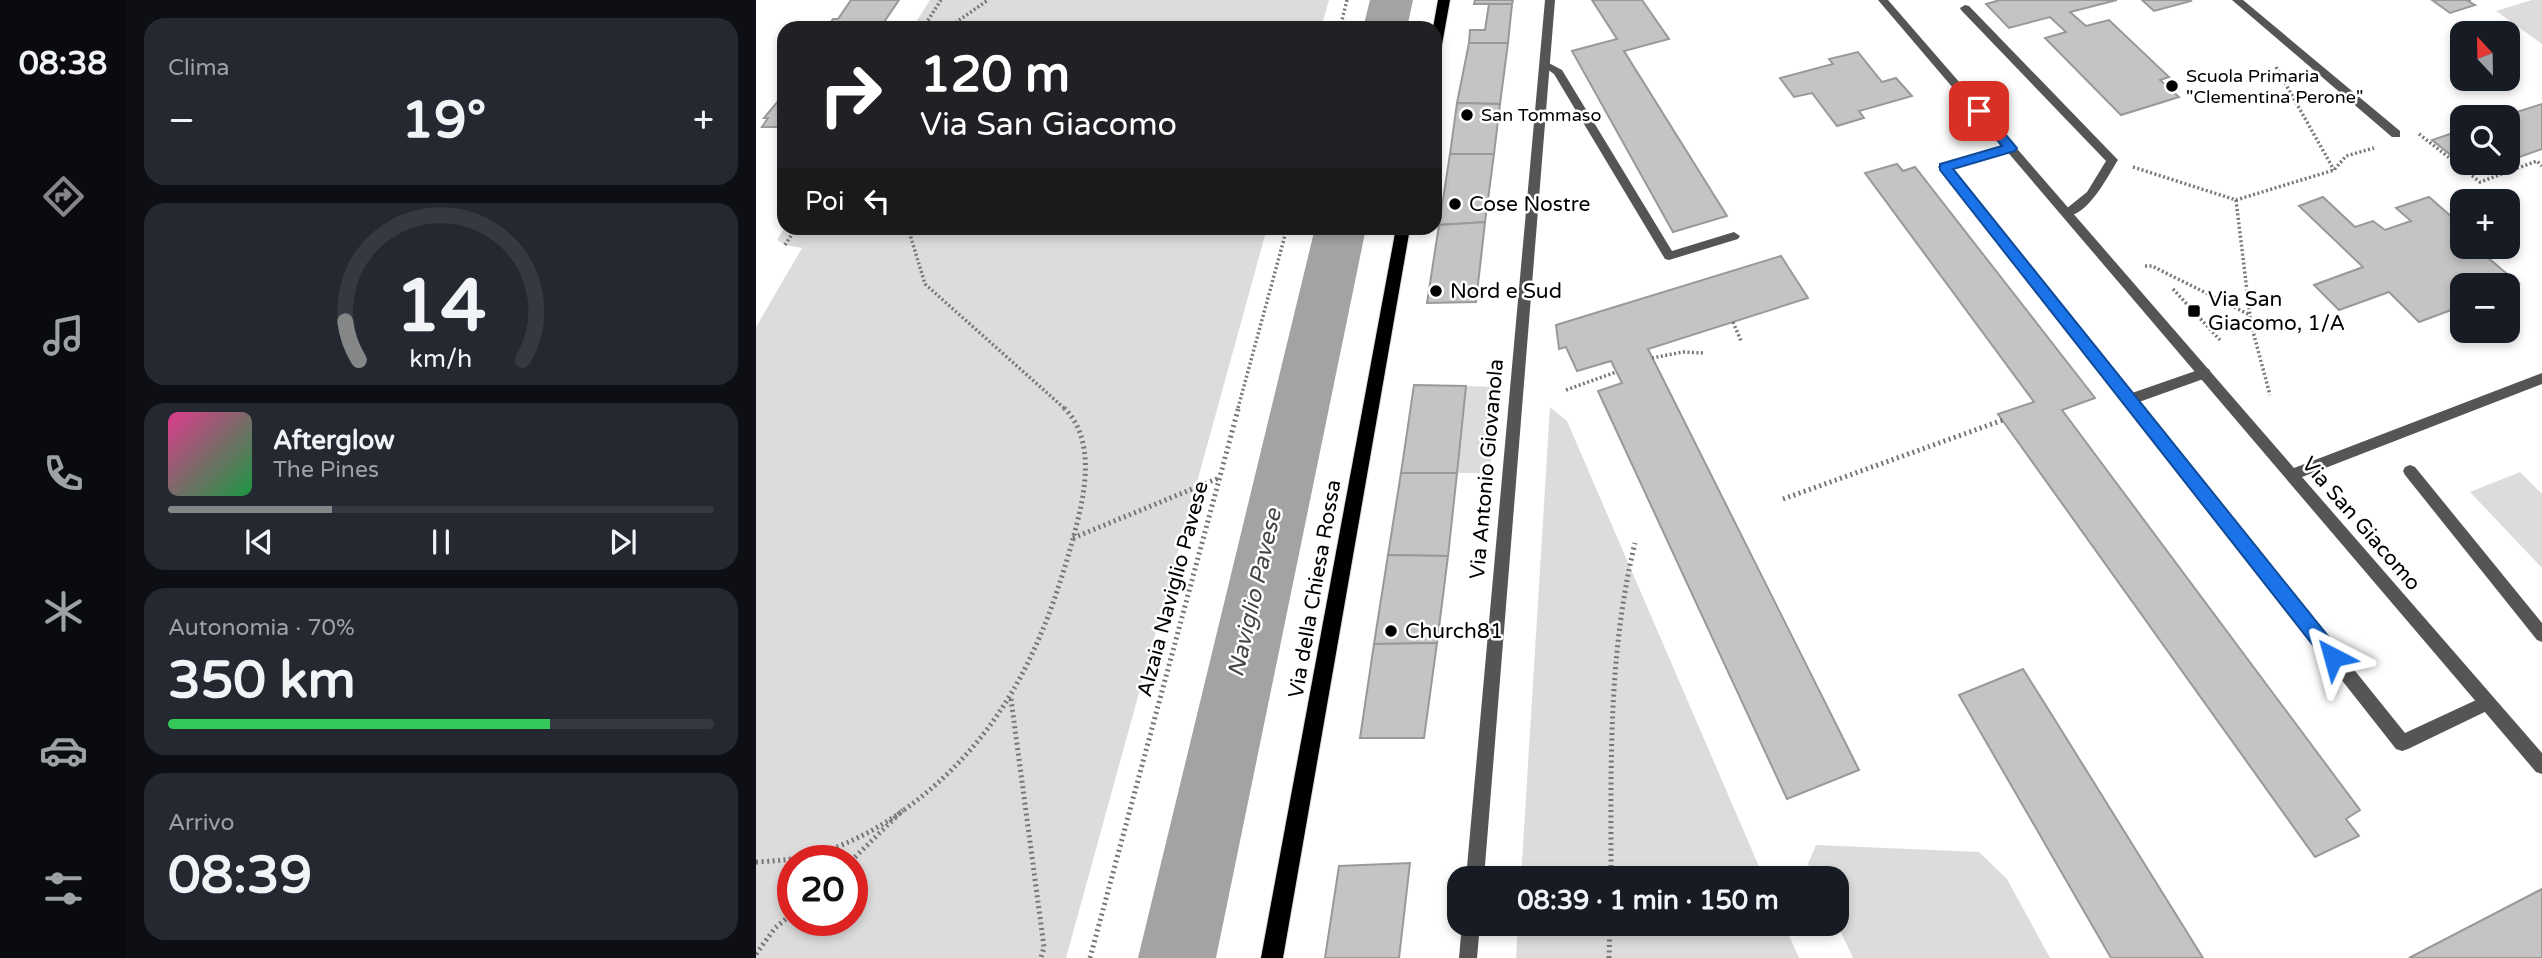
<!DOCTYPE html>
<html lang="it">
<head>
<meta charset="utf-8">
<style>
  :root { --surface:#171b24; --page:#242831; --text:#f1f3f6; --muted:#9ea1a6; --line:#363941; --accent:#858687 }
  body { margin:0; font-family:"Varela Round",sans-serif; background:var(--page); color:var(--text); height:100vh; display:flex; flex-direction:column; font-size:26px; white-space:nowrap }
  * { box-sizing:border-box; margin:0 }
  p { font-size:23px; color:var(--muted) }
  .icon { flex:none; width:38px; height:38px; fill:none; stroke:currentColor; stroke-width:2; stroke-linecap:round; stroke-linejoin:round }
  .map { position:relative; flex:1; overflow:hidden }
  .side { display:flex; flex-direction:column; gap:18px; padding:18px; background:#0d0f14; width:630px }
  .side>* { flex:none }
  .hud { position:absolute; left:21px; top:21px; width:665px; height:214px; border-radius:21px; box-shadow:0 4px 10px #0003; background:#202124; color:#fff; overflow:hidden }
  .needle { width:46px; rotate:338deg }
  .controls { position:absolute; left:1694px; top:21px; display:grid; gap:14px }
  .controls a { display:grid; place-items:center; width:70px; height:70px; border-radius:14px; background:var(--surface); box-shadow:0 4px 10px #0003; font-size:35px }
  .speed { position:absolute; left:21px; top:845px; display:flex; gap:14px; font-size:35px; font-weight:700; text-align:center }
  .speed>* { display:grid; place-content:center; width:91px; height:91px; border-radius:50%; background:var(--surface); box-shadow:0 4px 10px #0003; line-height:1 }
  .speed .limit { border:10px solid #d22; background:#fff; color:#111 }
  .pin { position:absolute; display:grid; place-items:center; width:60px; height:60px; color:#fff; margin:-30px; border-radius:14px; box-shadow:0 4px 10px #0006 }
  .me { position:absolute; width:77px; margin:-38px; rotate:321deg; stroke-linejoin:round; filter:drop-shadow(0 0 5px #0008) }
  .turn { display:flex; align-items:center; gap:24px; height:147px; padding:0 28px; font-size:32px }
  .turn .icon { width:91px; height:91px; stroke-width:2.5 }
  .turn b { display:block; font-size:49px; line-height:60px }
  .then { display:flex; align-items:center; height:66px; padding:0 28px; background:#0003; gap:14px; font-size:26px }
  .big { font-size:52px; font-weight:700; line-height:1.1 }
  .side .card { flex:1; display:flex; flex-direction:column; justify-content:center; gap:10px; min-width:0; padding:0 24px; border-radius:21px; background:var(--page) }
  .side .dial { align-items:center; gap:0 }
  .dial svg { height:182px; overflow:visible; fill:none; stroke:var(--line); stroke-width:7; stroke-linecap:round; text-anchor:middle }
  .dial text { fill:var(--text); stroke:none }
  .song { display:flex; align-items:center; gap:21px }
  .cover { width:84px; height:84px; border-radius:10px; background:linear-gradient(135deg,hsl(330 70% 55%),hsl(140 70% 35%)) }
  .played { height:7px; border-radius:4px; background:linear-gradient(90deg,var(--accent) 30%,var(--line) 30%) }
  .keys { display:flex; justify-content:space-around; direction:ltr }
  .heat { display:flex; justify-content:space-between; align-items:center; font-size:38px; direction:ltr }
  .charge { height:10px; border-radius:5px; background:linear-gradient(90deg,#34c759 70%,var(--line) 0) }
  .trip { position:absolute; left:691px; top:866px; width:402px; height:70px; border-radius:21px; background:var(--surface); box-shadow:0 4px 10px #0003; font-weight:700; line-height:70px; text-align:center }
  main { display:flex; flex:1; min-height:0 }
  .dock { display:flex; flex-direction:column; width:126px; justify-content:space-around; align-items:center; background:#090b0e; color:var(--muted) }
  .dock .icon { width:49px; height:49px }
  .dock .on { color:var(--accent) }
  .dock b { font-size:32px; color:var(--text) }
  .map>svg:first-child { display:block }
  .green { fill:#dcdcdc; fill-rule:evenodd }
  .water { fill:#a3a3a3 }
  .building { fill:#c4c4c4; stroke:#999; stroke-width:2 }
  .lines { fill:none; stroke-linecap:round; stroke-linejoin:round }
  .primary-casing { stroke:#dbdbdb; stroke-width:2 }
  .path-far1 { stroke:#777; stroke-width:3.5; stroke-dasharray:2 2.5; stroke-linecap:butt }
  .path { stroke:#777; stroke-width:5; stroke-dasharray:2 3.5; stroke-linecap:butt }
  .lane { fill:#555; fill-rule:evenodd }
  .street { fill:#555; fill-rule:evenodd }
  .primary { fill:#000; fill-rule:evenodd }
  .route { fill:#1a73e8; stroke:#114b97; stroke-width:2 }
  .poi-dot { fill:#000; stroke:#fff; stroke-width:2.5 }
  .labels { text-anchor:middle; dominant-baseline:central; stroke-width:5; stroke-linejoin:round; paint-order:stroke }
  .far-poi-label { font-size:18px; fill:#000; stroke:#fff; text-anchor:start }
  .poi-label { font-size:21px; fill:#000; stroke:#fff; text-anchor:start }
  .street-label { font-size:21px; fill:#000; stroke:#fff }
  .water-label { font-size:23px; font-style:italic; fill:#444; stroke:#fff }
</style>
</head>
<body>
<main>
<nav class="dock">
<b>08:38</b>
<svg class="icon on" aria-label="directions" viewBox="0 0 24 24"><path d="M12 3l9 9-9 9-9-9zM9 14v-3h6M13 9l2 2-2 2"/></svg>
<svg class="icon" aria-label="music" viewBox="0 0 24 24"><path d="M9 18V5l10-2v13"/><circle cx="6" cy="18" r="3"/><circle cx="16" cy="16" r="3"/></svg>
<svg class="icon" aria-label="phone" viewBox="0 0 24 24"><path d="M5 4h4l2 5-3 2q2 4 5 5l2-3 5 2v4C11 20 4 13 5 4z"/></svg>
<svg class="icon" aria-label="climate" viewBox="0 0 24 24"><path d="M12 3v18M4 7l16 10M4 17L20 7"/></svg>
<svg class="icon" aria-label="car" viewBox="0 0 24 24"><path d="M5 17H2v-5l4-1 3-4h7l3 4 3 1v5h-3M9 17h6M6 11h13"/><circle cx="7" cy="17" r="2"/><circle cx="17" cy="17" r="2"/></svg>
<svg class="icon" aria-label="filters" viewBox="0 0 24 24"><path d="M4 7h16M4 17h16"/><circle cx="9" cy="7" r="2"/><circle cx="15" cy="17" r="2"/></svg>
</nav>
<section class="side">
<div class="card"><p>Clima</p>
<div class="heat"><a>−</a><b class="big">19°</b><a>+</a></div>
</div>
<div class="card dial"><svg viewBox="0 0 100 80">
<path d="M14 69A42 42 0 1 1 86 69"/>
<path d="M14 69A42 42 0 0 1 8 52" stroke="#858687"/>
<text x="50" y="56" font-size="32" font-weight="700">14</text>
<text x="50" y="72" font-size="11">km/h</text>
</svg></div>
<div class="card">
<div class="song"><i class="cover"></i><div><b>Afterglow</b><p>The Pines</p></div></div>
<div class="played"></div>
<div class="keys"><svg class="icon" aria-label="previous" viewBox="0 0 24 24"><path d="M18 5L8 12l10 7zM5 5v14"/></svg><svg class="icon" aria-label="pause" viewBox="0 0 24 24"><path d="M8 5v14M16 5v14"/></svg><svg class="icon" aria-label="next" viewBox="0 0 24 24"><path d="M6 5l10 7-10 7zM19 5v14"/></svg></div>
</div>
<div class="card"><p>Autonomia · 70%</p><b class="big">350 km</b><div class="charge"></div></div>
<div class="card"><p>Arrivo</p><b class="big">08:39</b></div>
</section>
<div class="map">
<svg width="1786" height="958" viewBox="0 0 1786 958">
  <rect width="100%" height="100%" fill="#fff"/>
  <!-- green -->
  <g class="green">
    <polygon points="174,0 573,0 565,28 156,28"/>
    <polygon points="1776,0 1786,0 1786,44 1740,11"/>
    <path d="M28,228H511L310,958H0V327L46,248L29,245L21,240ZM96,861V920H37V861Z"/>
    <polygon points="710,386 741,387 734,473 701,473"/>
    <polygon points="794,407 811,421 1008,878 765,878"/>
    <polygon points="1764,472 1786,494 1786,568 1714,492"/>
    <polygon points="1060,845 1223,852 1251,879 1294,958 1097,958 1081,924 1082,878 1059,878 1052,864"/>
    <polygon points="762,924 1028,924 1043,958 760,958"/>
  </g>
  <!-- water -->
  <g class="water">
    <polygon points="614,0 657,0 651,28 607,28"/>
    <polygon points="559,228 610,228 460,958 382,958"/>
  </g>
  <!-- building -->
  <g class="building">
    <polygon points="95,0 143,0 124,28 71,28 77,19 82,19"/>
    <polygon points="719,0 757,0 756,4 718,4"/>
    <polygon points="836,0 886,0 913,39 868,51 971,216 917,232 816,51 861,39"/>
    <polygon points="1244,0 1361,0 1314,12 1330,26 1353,20 1413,77 1404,80 1423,97 1365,115 1289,38 1310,32 1294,17 1253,28 1230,4"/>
    <polygon points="1386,0 1434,0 1435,1 1398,11"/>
    <polygon points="1676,0 1715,0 1712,1 1719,5 1694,13"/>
    <polygon points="733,4 756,4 752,43 713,43 714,30 729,30"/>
    <polygon points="713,43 752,43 744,104 701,103"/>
    <polygon points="1102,52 1126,82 1140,78 1156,96 1103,111 1108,118 1081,126 1056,93 1038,97 1024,78 1077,64 1073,59"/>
    <polygon points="28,94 28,127 6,127 12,118 8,118"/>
    <polygon points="701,103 744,104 738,154 694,154"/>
    <polygon points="1786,104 1786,149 1752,161 1752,117 1745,117"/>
    <polygon points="1706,130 1706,163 1745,163 1716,172 1676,140"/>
    <polygon points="694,154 738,154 729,222 683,225"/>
    <polygon points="1141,164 1147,171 1159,167 1339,398 1306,410 1604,810 1590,819 1603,836 1559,857 1242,414 1278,402 1109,173"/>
    <polygon points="1567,197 1599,227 1617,221 1629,230 1655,221 1640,208 1673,197 1706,226 1706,247 1730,247 1738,253 1730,256 1763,284 1752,289 1752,285 1706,285 1706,306 1663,322 1633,292 1583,310 1558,285 1607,267 1543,206"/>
    <polygon points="729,222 720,302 671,303 683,225"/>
    <polygon points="1025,256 1052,298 892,349 1103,770 1031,799 842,391 866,383 855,361 821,371 810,347 803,349 800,325"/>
    <polygon points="658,385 710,386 701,473 645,473"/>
    <polygon points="645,473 701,473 692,556 632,555"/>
    <polygon points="632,555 692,556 681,643 618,644"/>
    <polygon points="681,643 668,738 604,738 618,644"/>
    <polygon points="1267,669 1304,728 1447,958 1355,958 1203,695"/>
    <polygon points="654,863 643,958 569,958 583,866"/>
    <polygon points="1786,889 1786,958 1653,958"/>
  </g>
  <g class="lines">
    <!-- primary casing -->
    <g class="primary-casing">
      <g id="primary">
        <polygon points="682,0 694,0 685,50 679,54 679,28 677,28"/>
        <polygon points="640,228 654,228 527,958 505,958"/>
      </g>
    </g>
    <!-- path-far1 -->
    <g class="path-far1">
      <polyline points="167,28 185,0"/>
      <polyline points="192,28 232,0"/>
      <polyline points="584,28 591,0"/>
      <polyline points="1520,67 1578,170"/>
      <polyline points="1663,134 1724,182 1781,161 1786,166"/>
      <polyline points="1377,167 1480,200 1578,170 1590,156 1618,148"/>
      <polyline points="1480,200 1495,324 1514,395"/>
      <polyline points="152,228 169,284 308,408"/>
      <polyline points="29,245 40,228"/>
      <polyline points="1389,266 1396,266 1494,315"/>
      <polyline points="1417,289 1464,340"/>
      <polyline points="977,322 985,341"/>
      <polyline points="896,358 927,352 948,353"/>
      <polyline points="810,390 860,372"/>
      <polyline points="482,408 531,228"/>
    </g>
    <!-- path -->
    <g class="path">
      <polyline points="1027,499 1247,420"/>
      <polyline points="317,538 463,478"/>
      <polyline points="255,699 288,947 285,958"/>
      <polyline points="95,861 147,810"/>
      <path d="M0,862C22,861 42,859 63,853C134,832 204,772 244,711C280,658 303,592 319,531C330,490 340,437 306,406"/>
      <path d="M855,878C855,765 852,654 879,543"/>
      <polyline points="0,954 19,928 37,913"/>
      <polyline points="334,958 483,406"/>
      <polyline points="853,958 854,924"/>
    </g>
    <!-- lane -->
    <g class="lane">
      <polygon points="1476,0 1487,0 1644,131 1644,137 1636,137"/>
      <path d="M1209,5L1213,6L1362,160C1351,177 1331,219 1307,216L1305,213L1331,192L1350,161L1205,10L1204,8Z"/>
      <polygon points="789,61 806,70 916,251 978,232 984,236 982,239 913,260 909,259 798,74 784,64"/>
      <polygon points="1255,143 1259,144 1259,150 1196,169 1376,393 1448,368 1453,369 1455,373 1453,377 1383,402 1649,733 1731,695 1737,698 1739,703 1737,708 1652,749 1646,751 1640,749 1182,167 1184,164"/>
      <polygon points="1654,465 1659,467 1786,623 1786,642 1781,640 1649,475 1647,471 1649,467"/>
    </g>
    <!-- street -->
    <g class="street">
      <polygon points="789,0 799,0 728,878 710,878"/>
      <polygon points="1122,0 1132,0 1538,468 1786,373 1786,384 1546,477 1786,753 1786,774 1780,772"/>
      <polygon points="706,924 724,924 721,958 703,958"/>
    </g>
    <!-- primary -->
    <use href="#primary" class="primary"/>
  </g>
  <!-- route -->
  <polygon class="route" points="1223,107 1227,108 1261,148 1259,151 1197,169 1584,651 1586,657 1584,663 1577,666 1571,663 1184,170 1184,164 1246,146 1217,111"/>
  <!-- markers -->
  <g class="poi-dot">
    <circle cx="1416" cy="86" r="7"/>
    <circle cx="711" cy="115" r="7"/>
    <circle cx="699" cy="204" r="7"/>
    <circle cx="680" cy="291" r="7"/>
    <rect x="1431" y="304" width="14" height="14" rx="3.5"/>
    <circle cx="635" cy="631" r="7"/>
  </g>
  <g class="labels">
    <!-- far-poi labels -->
    <g class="far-poi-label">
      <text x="1430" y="76">Scuola Primaria<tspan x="1430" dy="21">"Clementina Perone"</tspan></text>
      <text x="725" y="115">San Tommaso</text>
    </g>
    <!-- poi labels -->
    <g class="poi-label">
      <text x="713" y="204">Cose Nostre</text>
      <text x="694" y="291">Nord e Sud</text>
      <text x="1452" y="299">Via San<tspan x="1452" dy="24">Giacomo, 1/A</tspan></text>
      <text x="649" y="631">Church81</text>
    </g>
    <!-- street labels -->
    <g class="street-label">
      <text transform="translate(731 469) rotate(-85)">Via Antonio Giovanola</text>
      <text transform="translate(1605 524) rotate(49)">Via San Giacomo</text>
      <text transform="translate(417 589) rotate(-75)">Alzaia Naviglio Pavese</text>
      <text transform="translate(559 589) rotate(-80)">Via della Chiesa Rossa</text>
    </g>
    <!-- water labels -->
    <g class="water-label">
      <text transform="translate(499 593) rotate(-77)">Naviglio Pavese</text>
    </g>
  </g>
</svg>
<div class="controls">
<a><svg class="needle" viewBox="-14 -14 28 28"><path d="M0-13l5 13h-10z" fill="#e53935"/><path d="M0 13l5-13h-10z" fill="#9ea1a6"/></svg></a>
<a><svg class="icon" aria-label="search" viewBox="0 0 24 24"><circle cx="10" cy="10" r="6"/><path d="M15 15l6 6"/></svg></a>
<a>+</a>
<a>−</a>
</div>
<div class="speed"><div class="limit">20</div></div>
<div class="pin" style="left:1223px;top:111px;background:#d93025"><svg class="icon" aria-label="arrive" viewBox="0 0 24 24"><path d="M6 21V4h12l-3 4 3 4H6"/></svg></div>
<svg class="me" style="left:1577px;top:657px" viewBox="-20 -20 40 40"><path d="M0-17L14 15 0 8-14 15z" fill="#1a73e8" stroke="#fff" stroke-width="4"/></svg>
<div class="trip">08:39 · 1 min · 150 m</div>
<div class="hud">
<div class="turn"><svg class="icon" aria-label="right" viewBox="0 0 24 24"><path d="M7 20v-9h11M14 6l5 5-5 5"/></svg><div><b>120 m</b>Via San Giacomo</div></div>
<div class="then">Poi<svg class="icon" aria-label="left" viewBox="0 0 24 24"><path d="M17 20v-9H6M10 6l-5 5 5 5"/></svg></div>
</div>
</div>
</main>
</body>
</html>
